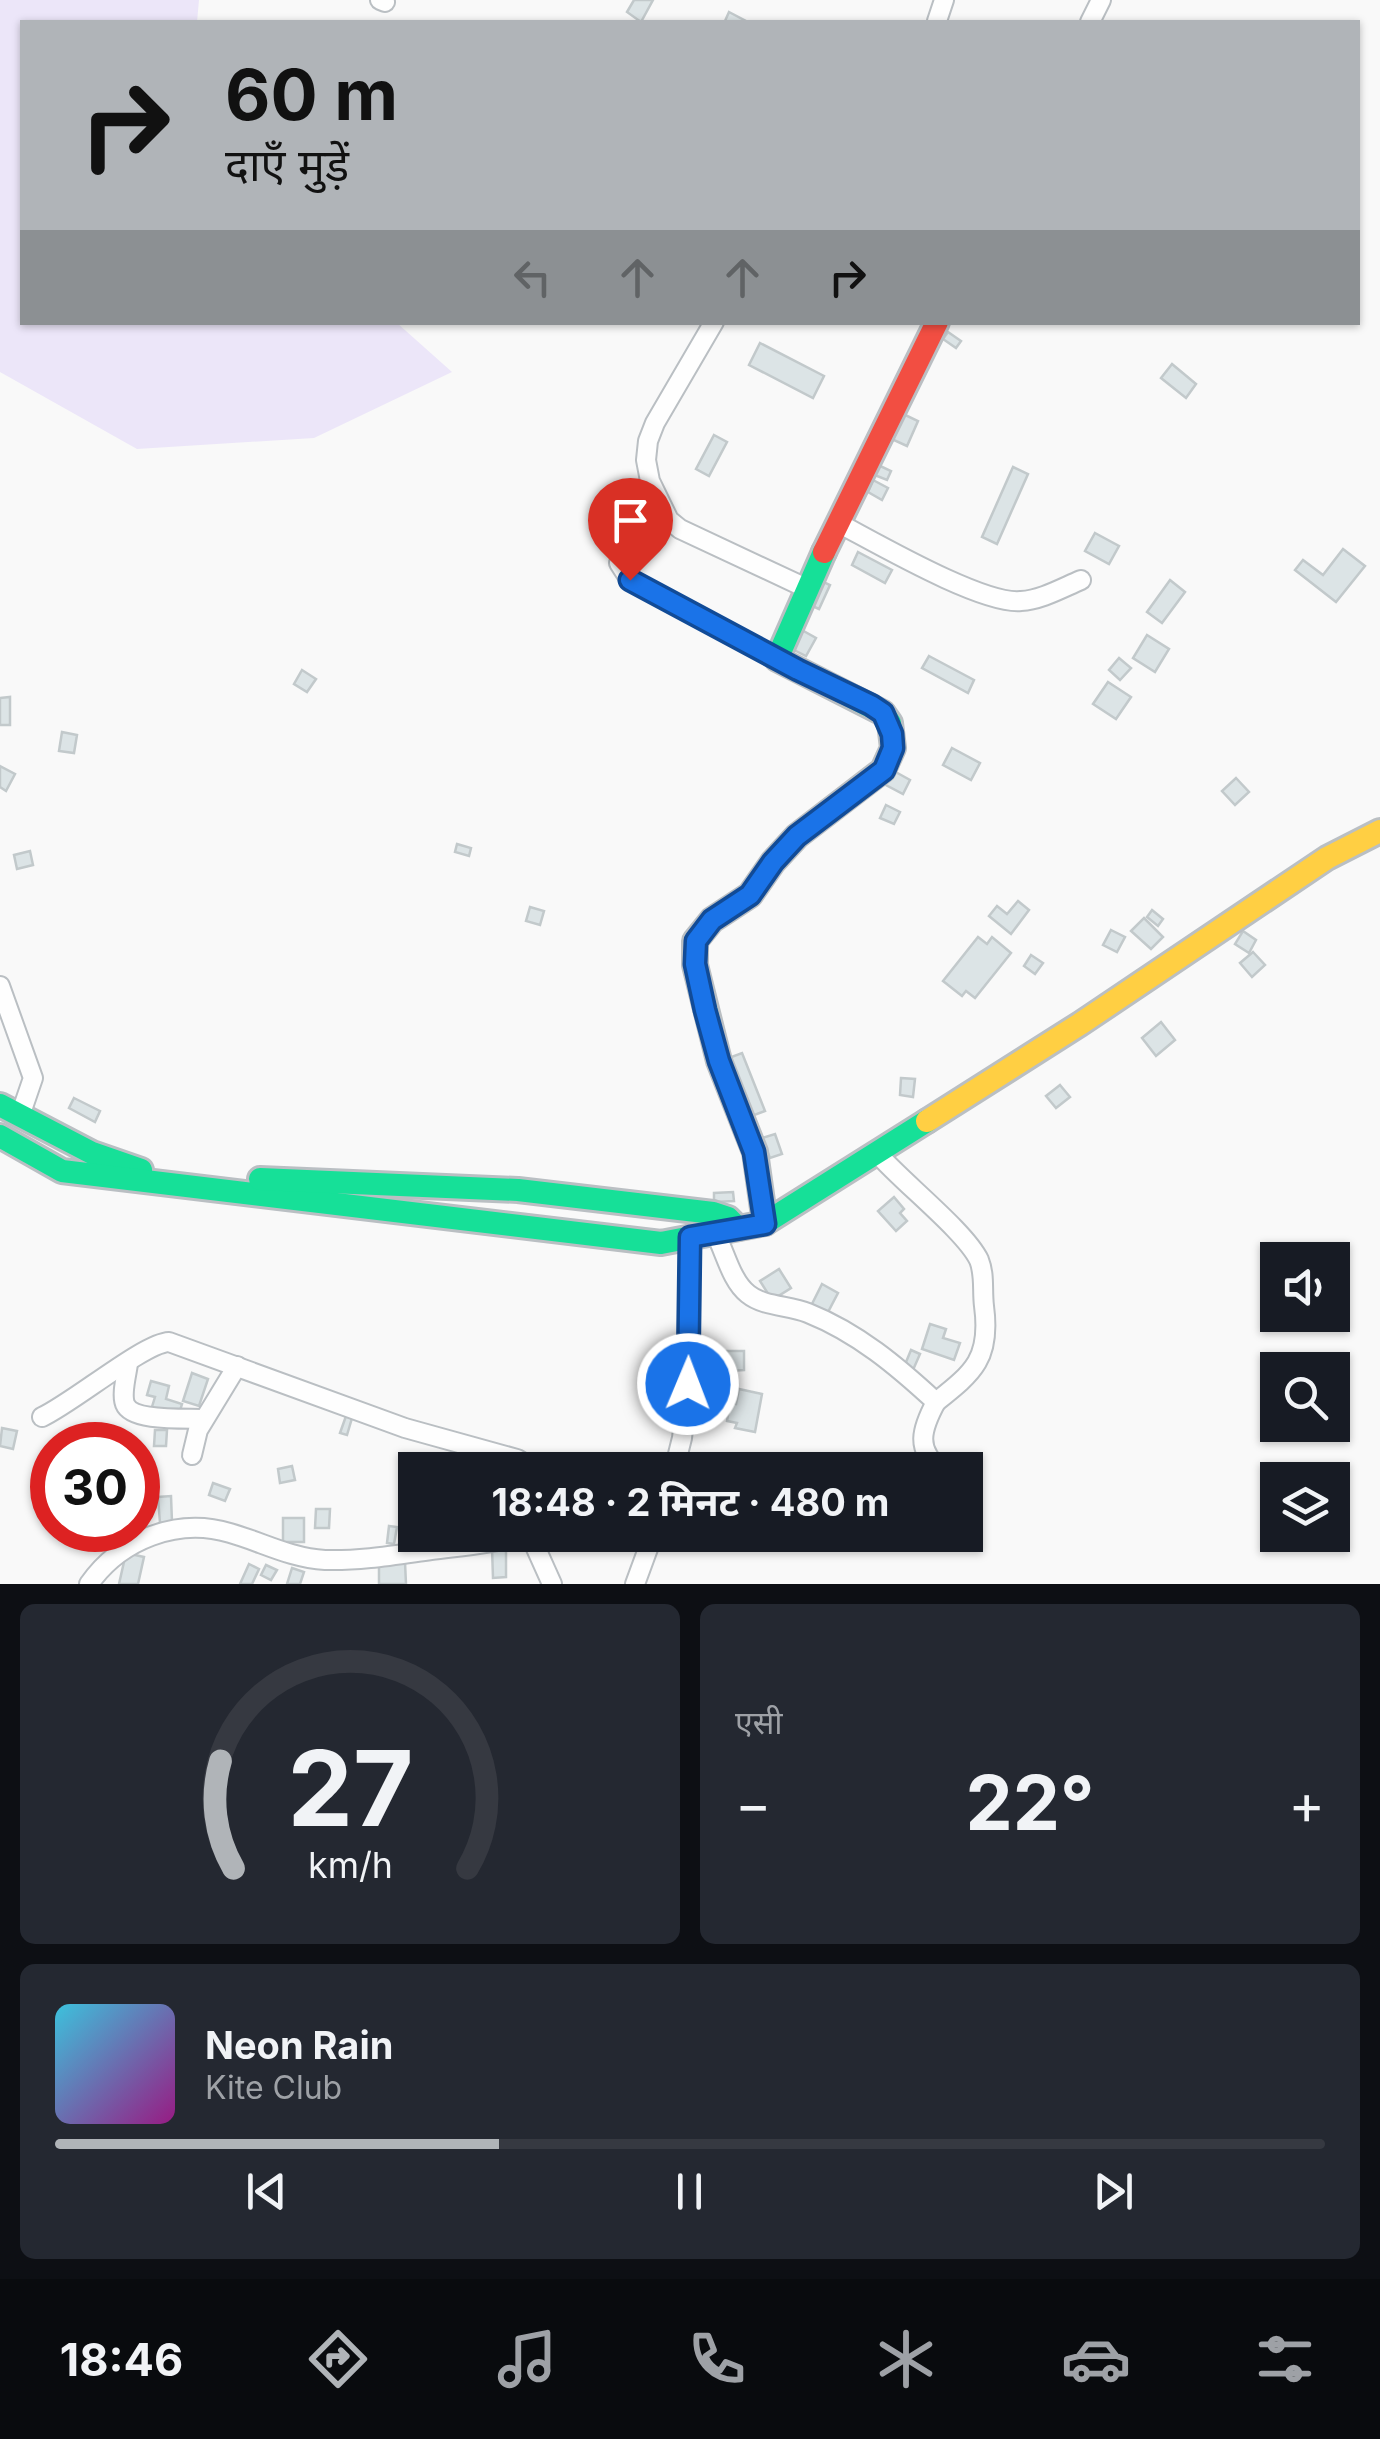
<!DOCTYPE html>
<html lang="hi">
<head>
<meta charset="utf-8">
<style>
  :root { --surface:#171b24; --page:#242831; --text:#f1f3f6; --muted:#9ea1a6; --line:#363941; --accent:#b0b4b8 }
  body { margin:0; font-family:Inter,"Noto Sans Devanagari",sans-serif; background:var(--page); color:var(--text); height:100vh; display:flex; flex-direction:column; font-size:38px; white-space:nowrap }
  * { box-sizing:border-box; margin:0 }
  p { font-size:32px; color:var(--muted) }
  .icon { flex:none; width:55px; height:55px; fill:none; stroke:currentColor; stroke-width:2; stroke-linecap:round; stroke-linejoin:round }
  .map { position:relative; height:1584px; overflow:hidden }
  .side { display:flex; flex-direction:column; gap:20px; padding:20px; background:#0d0f14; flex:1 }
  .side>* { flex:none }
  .hud { position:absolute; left:20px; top:20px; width:1340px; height:305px; border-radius:0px; box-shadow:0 2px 8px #0004; background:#b0b4b8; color:#111; overflow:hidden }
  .fabs { position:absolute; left:1260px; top:1242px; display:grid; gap:20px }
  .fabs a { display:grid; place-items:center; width:90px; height:90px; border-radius:0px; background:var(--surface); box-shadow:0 2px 8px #0004; font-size:50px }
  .speed { position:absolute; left:30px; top:1422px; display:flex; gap:20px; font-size:50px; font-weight:700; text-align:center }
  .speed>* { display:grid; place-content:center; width:130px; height:130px; border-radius:50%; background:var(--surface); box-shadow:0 2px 8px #0004; line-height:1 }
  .speed .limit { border:15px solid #d22; background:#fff; color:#111 }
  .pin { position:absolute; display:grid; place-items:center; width:85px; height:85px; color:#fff; margin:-102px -42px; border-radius:50% 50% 50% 0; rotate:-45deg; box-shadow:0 0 10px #0007 }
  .pin .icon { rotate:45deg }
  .me { position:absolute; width:110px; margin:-55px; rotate:1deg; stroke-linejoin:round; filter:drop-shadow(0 0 8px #0008) }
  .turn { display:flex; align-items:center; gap:35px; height:210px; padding:0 40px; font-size:45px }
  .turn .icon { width:130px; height:130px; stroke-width:2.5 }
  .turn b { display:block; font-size:70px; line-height:85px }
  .lanes { display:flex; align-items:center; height:95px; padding:0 40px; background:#0003; justify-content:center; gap:50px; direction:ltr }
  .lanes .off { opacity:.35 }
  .big { font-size:75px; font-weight:700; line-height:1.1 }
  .side .card { flex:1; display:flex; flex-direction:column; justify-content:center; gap:15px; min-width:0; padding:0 35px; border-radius:15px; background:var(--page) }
  .side .dial { align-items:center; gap:0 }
  .dial svg { height:260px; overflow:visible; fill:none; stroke:var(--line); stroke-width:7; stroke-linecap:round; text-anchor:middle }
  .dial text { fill:var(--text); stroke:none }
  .song { display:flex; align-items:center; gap:30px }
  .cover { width:120px; height:120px; border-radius:15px; background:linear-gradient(135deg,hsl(190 70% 55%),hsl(310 70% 35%)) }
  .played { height:10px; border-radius:5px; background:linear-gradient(90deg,var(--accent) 35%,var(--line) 35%) }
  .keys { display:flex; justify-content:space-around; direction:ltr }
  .heat { display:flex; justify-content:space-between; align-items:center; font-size:55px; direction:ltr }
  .side .tiles { flex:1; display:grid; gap:20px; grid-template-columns:1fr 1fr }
  .card:last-child { grid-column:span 2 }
  .trip { position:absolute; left:398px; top:1452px; width:585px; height:100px; border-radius:0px; background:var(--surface); box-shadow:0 2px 8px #0004; font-weight:700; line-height:100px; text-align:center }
  .menu { display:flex; height:160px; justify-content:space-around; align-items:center; background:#090b0e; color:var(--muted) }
  .menu .icon { width:70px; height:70px }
  .menu .current { color:var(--accent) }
  .menu b { font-size:45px; color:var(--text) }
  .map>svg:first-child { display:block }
  .green { fill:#ece6f9 }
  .building { fill:#dce4e6; stroke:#c2c9cb; stroke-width:2.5 }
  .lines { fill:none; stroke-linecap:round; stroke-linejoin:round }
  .street-casing { stroke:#babfc3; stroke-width:22 }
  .fast-casing { stroke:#babfc3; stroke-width:28 }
  .slow-casing { stroke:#babfc3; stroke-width:28 }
  .jam-casing { stroke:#babfc3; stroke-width:28 }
  .street { stroke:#fefefe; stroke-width:18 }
  .fast { stroke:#16e098; stroke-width:22 }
  .slow { stroke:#ffcf43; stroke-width:22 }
  .jam { stroke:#f24e42; stroke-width:22 }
  .route-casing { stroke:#114b97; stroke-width:25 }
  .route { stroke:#1a73e8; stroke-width:18 }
</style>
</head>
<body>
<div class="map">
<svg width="1380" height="1584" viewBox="0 0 1380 1584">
  <rect width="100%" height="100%" fill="#f9f9f9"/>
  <!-- green -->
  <polygon class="green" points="0,0 199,0 197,22 22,22 22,322 397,323 452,372 314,438 137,449 0,372"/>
  <!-- building -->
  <g class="building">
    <polygon points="634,0 653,0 641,22 627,12"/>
    <polygon points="729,12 746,21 746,22 725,21"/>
    <polygon points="948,332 961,341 956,348 943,339"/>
    <polygon points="760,343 824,376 813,398 749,365"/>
    <polygon points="1172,364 1196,384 1186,398 1161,378"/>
    <polygon points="899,412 918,421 907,446 887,437"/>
    <polygon points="714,435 727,442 709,476 696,469"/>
    <polygon points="876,464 891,471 887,480 872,474"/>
    <polygon points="1013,467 1028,474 997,544 982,537"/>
    <polygon points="873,480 888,488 882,500 868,492"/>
    <polygon points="1095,533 1119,546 1109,564 1085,551"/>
    <polygon points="1343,549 1365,566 1336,602 1295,570 1303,560 1323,575"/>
    <polygon points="858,552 892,570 885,583 852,565"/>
    <polygon points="813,577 830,585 819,609 801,601"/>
    <polygon points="1170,580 1185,592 1162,623 1147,612"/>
    <polygon points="800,629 816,638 806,656 790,648"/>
    <polygon points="1147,635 1169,649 1155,672 1133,658"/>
    <polygon points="929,656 974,680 968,693 922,668"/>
    <polygon points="1119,658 1131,668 1120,680 1109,670"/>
    <polygon points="302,670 316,679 307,692 294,684"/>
    <polygon points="1108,682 1131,697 1116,719 1093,704"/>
    <polygon points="10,697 10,725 0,725 0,698"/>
    <polygon points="62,732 77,735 74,753 59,751"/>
    <polygon points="952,748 980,763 971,780 943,765"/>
    <polygon points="0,766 15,774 6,791 0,787"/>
    <polygon points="892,770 910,780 903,794 884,784"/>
    <polygon points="1236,778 1249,792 1235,805 1222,791"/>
    <polygon points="886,805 900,812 894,824 880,818"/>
    <polygon points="457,844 471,848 469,856 455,852"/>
    <polygon points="30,851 33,865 17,869 14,855"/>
    <polygon points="1018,901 1029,910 1011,934 989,916 997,906 1007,914"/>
    <polygon points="530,907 544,911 540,925 526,921"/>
    <polygon points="1152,910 1163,919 1158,926 1147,917"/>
    <polygon points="1144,918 1163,937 1151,949 1131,931"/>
    <polygon points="1111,930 1125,937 1117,952 1103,945"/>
    <polygon points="1243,931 1256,940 1249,953 1235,944"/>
    <polygon points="978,937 987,944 992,937 1011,953 975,998 966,991 962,996 943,981"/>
    <polygon points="1253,952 1265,965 1252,977 1240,963"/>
    <polygon points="1031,955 1043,963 1035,974 1024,966"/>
    <polygon points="1161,1022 1175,1040 1156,1056 1142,1038"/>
    <polygon points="742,1053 765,1111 749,1117 726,1059"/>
    <polygon points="901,1078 915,1079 913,1097 900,1095"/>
    <polygon points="1060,1085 1070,1097 1056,1108 1046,1096"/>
    <polygon points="74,1098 100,1111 95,1122 69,1108"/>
    <polygon points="775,1134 782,1154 770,1158 762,1138"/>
    <polygon points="733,1192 734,1201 714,1202 714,1193"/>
    <polygon points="894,1197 904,1209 900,1213 907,1221 896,1231 878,1211"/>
    <polygon points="779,1269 791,1288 772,1300 760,1281"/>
    <polygon points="822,1284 838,1293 828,1312 812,1304"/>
    <polygon points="930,1324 946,1329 943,1338 960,1343 954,1360 922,1349"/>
    <polygon points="911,1350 920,1354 913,1370 904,1367"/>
    <polygon points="727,1351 744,1351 744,1370 728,1371"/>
    <polygon points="192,1373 208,1379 199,1406 183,1401"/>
    <polygon points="151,1381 169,1386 166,1399 182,1404 178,1417 151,1410 155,1397 147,1395"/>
    <polygon points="739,1389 762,1394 755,1432 735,1428 737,1423 727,1421 730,1403 736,1404"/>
    <polygon points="346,1416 352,1418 347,1435 340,1433"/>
    <polygon points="2,1428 17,1431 13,1449 0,1446"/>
    <polygon points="155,1430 167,1430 166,1446 154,1446"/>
    <polygon points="292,1466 295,1480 280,1483 278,1469"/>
    <polygon points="213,1483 230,1489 225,1501 209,1495"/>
    <polygon points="171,1496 172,1522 160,1523 158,1497"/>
    <polygon points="316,1509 330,1509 329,1528 315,1528"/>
    <polygon points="410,1511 415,1511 418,1540 408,1539"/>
    <rect x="283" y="1518" width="21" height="24"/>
    <polygon points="389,1526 397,1527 394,1544 387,1543"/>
    <polygon points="506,1547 506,1577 493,1578 492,1548"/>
    <polygon points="126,1553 144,1557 138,1584 119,1584"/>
    <polygon points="405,1562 406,1584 379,1584 379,1563"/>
    <polygon points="249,1564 259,1569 252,1584 240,1584"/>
    <polygon points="266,1565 277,1570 271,1580 261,1575"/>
    <polygon points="292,1568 304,1572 300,1584 287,1584"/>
  </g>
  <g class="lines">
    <!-- street casing -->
    <g class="street-casing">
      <g id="street">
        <polyline points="380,0 385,2"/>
        <polyline points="937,21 944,0"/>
        <polyline points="1090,22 1101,0"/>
        <polyline points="714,322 655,423 648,441 646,460 650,481 669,520 680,529 806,588"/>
        <path d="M840,524C878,544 983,605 1021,601C1041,600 1062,588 1081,580"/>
        <polyline points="619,563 630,580 777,659"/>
        <polyline points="0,986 33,1078 20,1116"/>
        <path d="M877,1153C902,1182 965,1231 979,1260C985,1275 982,1290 984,1306C991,1358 974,1372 936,1402"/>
        <path d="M715,1233C725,1251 731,1281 748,1294C764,1307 789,1305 808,1313C858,1333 897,1366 936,1402C922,1428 914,1450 942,1470"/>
        <path d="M128,1363C127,1374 121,1393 125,1404C132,1422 187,1418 204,1419"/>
        <path d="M42,1417C74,1402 144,1343 169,1342L405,1428L517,1459L535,1470"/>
        <polyline points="192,1455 198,1430 237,1366"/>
        <polyline points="674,1470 682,1438 688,1384 690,1237"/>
        <polyline points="965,1486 968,1488"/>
        <polyline points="530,1535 552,1584"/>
        <path d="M89,1584C120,1540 177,1517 230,1533C262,1542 290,1558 325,1560C361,1561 395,1555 431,1550C461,1546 492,1544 521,1535"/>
        <polyline points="635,1584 653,1535"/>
      </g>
    </g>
    <!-- fast casing -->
    <g class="fast-casing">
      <g id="fast">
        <polyline points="0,1105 92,1153 141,1170"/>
        <polyline points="0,1136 62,1171 661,1243 765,1223 927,1121"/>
        <polyline points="260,1179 518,1190 713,1213 728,1218 738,1228"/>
        <polyline points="765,1223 755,1152 719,1061 695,965 695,941 712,920 750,895 773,862 797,836 883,770 893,748 890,723 883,713 777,659 824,552"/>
      </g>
    </g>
    <!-- slow casing -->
    <g class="slow-casing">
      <polyline id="slow" points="927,1121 1080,1024 1327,858 1380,831"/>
    </g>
    <!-- jam casing -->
    <g class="jam-casing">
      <polyline id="jam" points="824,552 937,322"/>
    </g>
    <!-- street -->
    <use href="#street" class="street"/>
    <!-- fast -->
    <use href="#fast" class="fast"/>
    <!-- slow -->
    <use href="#slow" class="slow"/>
    <!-- jam -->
    <use href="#jam" class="jam"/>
  </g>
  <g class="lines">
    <!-- route casing -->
    <g class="route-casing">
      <polyline id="route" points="630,580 798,670 871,705 883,713 892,734 893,748 884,770 797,836 773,862 750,895 712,920 696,941 695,964 705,1010 719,1061 754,1152 765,1224 690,1237 688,1384"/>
    </g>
    <!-- route -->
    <use href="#route" class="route"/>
  </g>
</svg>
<div class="fabs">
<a><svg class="icon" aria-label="sound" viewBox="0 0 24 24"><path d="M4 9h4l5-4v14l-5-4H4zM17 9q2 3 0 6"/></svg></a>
<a><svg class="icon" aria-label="search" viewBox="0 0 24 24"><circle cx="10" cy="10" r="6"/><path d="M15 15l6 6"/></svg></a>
<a><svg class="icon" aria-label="layers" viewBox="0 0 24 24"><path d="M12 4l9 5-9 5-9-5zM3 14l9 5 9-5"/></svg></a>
</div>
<div class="speed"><div class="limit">30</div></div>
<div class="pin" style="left:630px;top:580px;background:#d93025"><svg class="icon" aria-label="arrive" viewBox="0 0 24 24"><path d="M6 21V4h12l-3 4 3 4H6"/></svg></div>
<svg class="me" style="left:688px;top:1384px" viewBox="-20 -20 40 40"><circle r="17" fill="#1a73e8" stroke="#fff" stroke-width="3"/><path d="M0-11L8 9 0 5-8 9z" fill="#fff"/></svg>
<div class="trip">18:48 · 2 मिनट · 480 m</div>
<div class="hud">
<div class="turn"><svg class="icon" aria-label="right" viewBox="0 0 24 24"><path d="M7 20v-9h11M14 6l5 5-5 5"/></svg><div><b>60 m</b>दाएँ मुड़ें</div></div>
<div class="lanes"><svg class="icon off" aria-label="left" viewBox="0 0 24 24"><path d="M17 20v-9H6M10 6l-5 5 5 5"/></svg><svg class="icon off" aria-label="ahead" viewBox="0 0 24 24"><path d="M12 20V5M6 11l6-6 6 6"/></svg><svg class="icon off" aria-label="ahead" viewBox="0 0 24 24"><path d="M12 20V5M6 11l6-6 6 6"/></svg><svg class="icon" aria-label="right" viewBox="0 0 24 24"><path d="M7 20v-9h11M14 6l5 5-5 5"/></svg></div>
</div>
</div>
<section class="side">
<div class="tiles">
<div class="card dial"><svg viewBox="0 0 100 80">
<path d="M14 69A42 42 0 1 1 86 69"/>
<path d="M14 69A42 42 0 0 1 10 36" stroke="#b0b4b8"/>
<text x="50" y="56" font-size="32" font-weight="700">27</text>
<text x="50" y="72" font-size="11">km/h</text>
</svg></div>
<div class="card"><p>एसी</p>
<div class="heat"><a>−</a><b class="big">22°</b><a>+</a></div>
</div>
<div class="card">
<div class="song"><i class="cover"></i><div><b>Neon Rain</b><p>Kite Club</p></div></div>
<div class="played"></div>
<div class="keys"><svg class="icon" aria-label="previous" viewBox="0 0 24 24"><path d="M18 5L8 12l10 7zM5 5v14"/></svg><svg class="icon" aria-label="pause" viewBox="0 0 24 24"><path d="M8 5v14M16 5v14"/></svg><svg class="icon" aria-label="next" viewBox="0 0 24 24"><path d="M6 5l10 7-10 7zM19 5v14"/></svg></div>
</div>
</div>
</section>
<nav class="menu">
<b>18:46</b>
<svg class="icon current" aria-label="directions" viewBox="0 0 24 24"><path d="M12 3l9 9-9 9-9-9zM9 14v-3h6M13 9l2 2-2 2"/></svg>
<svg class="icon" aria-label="music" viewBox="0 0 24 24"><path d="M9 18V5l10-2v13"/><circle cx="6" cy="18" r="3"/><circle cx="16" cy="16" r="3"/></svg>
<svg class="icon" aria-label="phone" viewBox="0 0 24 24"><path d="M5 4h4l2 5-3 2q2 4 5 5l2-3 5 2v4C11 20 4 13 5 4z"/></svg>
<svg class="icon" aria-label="climate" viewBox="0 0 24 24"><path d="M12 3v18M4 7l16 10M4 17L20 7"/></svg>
<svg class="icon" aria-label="car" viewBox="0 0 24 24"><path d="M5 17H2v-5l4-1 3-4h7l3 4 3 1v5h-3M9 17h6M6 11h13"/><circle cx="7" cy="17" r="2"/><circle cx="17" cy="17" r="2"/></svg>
<svg class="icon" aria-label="filters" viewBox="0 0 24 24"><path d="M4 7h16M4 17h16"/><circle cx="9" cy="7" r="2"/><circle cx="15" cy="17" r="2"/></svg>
</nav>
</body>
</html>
